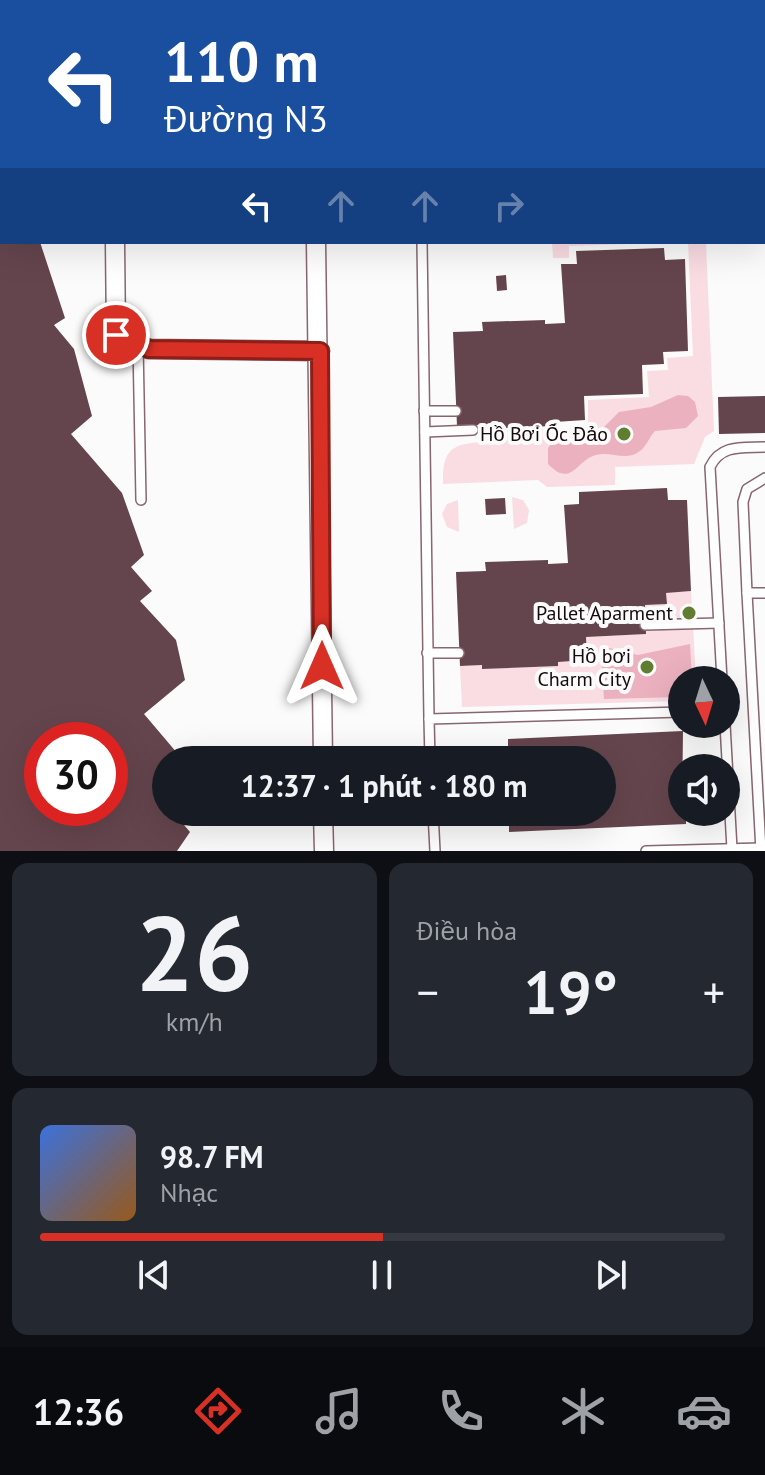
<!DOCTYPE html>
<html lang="vi">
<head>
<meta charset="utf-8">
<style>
  :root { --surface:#171b24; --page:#242831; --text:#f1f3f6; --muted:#9ea1a6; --line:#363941; --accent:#d93025 }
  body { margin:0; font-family:"PT Sans",sans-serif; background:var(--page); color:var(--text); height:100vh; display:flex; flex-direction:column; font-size:30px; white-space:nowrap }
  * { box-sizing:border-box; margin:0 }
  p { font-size:26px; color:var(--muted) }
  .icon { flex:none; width:44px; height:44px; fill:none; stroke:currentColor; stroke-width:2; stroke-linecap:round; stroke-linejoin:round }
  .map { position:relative; height:851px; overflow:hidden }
  .drawer { display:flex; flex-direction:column; gap:12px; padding:12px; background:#0d0f14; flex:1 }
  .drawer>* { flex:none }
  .guide { position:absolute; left:0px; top:0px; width:766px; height:244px; box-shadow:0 8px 32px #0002; background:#1a4fa0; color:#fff; overflow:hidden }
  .needle { width:52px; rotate:176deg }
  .buttons { position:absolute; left:668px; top:666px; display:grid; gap:16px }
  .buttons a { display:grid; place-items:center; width:72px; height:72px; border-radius:50%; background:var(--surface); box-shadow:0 8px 32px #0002; font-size:40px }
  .speed { position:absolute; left:24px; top:722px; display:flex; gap:16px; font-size:40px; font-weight:700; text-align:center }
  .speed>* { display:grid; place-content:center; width:104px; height:104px; border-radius:50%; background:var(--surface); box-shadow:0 8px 32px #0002; line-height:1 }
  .speed .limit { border:12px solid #d22; background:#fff; color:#111 }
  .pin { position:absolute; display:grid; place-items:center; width:68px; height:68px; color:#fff; margin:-34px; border:4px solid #fff; border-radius:50%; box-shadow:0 2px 8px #0007 }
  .me { position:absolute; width:88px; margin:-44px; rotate:0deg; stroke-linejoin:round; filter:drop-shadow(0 0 6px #0008) }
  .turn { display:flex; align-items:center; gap:28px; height:168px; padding:0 32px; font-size:36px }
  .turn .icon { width:104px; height:104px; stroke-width:2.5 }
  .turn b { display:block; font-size:56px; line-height:68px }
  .lanes { display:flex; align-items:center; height:76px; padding:0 32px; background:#0003; justify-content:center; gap:40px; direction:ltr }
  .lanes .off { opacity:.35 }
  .big { font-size:60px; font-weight:600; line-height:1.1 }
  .drawer .card { flex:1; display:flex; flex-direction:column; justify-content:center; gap:12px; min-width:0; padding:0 28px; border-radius:16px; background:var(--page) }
  .drawer .dial { align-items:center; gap:0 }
  .dial b { font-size:104px; line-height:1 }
  .song { display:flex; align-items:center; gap:24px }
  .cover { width:96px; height:96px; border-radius:12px; background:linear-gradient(135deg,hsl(220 70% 55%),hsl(30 70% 35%)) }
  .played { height:8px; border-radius:4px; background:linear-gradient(90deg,var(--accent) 50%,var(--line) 50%) }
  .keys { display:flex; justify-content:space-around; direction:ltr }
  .heat { display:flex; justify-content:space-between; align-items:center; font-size:44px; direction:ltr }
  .drawer .tiles { flex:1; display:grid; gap:12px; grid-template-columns:1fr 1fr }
  .card:last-child { grid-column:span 2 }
  .trip { position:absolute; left:152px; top:746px; width:464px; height:80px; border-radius:40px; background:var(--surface); box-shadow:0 8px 32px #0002; font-weight:600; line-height:80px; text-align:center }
  .tabs { display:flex; height:128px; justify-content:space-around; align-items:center; background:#090b0e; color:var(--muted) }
  .tabs .icon { width:56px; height:56px }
  .tabs .on { color:var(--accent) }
  .tabs b { font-size:36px; color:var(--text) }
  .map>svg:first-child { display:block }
  .green { fill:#fadce3 }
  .water { fill:#ecb1bf }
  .building { fill:#65454d; fill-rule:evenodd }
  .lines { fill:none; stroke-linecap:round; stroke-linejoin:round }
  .service-casing { stroke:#88666f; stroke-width:12 }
  .minor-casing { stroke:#88666f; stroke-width:21 }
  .service { stroke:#fff; stroke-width:9 }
  .minor { stroke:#fff; stroke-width:18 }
  .route-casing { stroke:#8d1f18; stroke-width:20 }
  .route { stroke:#d93025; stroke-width:14 }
  .poi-dot { fill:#617d31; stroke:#fbfbfb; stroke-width:3 }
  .labels { text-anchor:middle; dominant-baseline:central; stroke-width:8; stroke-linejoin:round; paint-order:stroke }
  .poi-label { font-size:20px; fill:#16090d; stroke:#fbfbfb; text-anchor:end }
</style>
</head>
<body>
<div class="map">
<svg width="765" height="851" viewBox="0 0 765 851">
  <rect width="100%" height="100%" fill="#fbfbfb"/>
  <!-- green -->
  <g class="green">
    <polygon points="552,242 687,242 569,246 569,258 553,258"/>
    <path d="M688,242H706L714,431L705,437L694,464L615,467V485L547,487L538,480L443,484C442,449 452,443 486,442V432L588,427V400L649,397L647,371L668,370L667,358L693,356Z"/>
    <polygon points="512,497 523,500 529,510 527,523 514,529"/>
    <polygon points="458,500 459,532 447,527 442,514 447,504"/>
    <polygon points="691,591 696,680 682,680 682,701 462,707 460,666 482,665 483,669 558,666 558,662 587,660 586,637 645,634 645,605 666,604 666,593"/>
  </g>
  <!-- water -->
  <g class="water">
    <path d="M678,395L688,396L695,402L698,416L686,428L655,431C649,437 647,446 640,451C626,462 611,451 596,455C577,459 572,489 548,464V448L556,438L598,433L619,412L651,407Z"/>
    <polygon points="690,644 692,680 682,680 682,697 604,699 601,652 605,647 638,655"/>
  </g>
  <!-- building -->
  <g class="building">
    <path d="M0,242H40L65,318L54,325L74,349L92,416L71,434L122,493L144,555L131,567L152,591L140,601L176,640L185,680L144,714L183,760H166V780L155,790L166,803V812H173L190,832L177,851H0ZM42,740H110V808H42Z"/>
    <polygon points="664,248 665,260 685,259 688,351 663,352 664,364 642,365 643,394 584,396 585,420 555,422 555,426 479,429 479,425 457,426 453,332 483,331 482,322 545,320 545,324 565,323 561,264 577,264 576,251"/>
    <polygon points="506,275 507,290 497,291 496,276"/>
    <polygon points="765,396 765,433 719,434 718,397"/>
    <polygon points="667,488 668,500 687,500 691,591 666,593 667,604 645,605 646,634 586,637 587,660 558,662 558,666 482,669 482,665 460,666 456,572 486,571 485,562 548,560 548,564 568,563 564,505 579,504 579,492"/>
    <polygon points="505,498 506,514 486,515 485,499"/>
    <polygon points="683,731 682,812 686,812 686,824 509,832 509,812 602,812 602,760 508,760 508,739"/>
  </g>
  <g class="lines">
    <!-- service casing -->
    <g class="service-casing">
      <g id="service">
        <polyline points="764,209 765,209"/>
        <polyline points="422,242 429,719"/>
        <polyline points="138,344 141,500"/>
        <polyline points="424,411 456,411"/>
        <polyline points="425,432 473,430"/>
        <polyline points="765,478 747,489 743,502 747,593 765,593"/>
        <polyline points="747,593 761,851"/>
        <polyline points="645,625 719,623"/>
        <polyline points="427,653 459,653"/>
        <path d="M722,680L710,467C721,444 742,448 765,447"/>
        <polyline points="725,724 732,849"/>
        <polyline points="430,760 429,719 682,712"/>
        <polyline points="433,812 435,851"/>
        <polyline points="646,851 761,848"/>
      </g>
    </g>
    <!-- minor casing -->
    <g class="minor-casing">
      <g id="minor">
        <polyline points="112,0 112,2"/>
        <polyline points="309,0 309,2"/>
        <polyline points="764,96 765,95"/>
        <polyline points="115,242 116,335 149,349 320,351"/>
        <polyline points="316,242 323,760"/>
        <polyline points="323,812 324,851"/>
      </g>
    </g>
    <!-- service -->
    <use href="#service" class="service"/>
    <!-- minor -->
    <use href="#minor" class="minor"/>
  </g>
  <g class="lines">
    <!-- route casing -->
    <g class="route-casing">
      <polyline id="route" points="116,335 149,349 320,351 322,666"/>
    </g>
    <!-- route -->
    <use href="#route" class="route"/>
  </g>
  <!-- markers -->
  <g class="poi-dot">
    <circle cx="624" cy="434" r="8"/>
    <circle cx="689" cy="613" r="8"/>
    <circle cx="647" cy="667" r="8"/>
  </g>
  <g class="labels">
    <!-- poi labels -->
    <g class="poi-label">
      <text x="608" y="434">Hồ Bơi Ốc Đảo</text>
      <text x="673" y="613">Pallet Aparment</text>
      <text x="631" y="656">Hồ bơi<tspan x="631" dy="23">Charm City</tspan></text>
    </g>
  </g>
</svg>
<div class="buttons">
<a><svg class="needle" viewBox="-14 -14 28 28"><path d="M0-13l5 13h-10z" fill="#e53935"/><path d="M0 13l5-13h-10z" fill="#9ea1a6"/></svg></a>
<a><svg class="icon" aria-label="sound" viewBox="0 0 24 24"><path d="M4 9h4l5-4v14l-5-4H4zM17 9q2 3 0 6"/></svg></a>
</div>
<div class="speed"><div class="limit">30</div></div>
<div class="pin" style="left:116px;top:335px;background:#d93025"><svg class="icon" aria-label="arrive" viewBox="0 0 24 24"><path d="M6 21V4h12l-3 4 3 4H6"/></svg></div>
<svg class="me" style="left:322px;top:666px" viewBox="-20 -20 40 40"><path d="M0-17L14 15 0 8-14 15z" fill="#d93025" stroke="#fff" stroke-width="4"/></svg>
<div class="trip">12:37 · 1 phút · 180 m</div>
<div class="guide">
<div class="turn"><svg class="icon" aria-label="left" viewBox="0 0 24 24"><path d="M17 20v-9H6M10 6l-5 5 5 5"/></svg><div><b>110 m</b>Đường N3</div></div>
<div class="lanes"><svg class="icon" aria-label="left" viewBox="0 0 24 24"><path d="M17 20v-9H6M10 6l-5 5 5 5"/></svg><svg class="icon off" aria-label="ahead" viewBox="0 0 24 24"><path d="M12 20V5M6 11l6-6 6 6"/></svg><svg class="icon off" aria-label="ahead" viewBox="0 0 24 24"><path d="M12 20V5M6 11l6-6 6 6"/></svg><svg class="icon off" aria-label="right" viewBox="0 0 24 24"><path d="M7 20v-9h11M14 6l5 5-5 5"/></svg></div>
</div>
</div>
<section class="drawer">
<div class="tiles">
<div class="card dial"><b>26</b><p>km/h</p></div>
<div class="card"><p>Điều hòa</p>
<div class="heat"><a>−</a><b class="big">19°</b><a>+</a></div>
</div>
<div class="card">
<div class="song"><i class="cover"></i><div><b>98.7 FM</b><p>Nhạc</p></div></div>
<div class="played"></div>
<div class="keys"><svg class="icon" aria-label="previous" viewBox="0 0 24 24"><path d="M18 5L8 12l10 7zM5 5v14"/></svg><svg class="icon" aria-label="pause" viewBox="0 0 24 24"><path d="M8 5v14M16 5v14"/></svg><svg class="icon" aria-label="next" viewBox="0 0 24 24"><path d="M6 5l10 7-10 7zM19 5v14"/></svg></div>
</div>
</div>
</section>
<nav class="tabs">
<b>12:36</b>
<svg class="icon on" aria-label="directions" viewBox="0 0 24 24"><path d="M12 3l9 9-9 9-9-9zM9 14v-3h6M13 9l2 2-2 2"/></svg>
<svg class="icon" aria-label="music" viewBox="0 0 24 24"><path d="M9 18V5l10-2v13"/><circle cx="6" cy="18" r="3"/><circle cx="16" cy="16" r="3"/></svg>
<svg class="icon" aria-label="phone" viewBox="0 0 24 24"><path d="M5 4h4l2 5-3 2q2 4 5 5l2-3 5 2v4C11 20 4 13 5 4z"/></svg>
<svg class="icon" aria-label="climate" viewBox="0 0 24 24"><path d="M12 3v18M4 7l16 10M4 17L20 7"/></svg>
<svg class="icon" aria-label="car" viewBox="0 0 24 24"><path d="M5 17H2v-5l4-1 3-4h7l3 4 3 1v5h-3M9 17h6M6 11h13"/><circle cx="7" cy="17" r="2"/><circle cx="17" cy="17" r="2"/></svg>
</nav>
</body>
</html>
